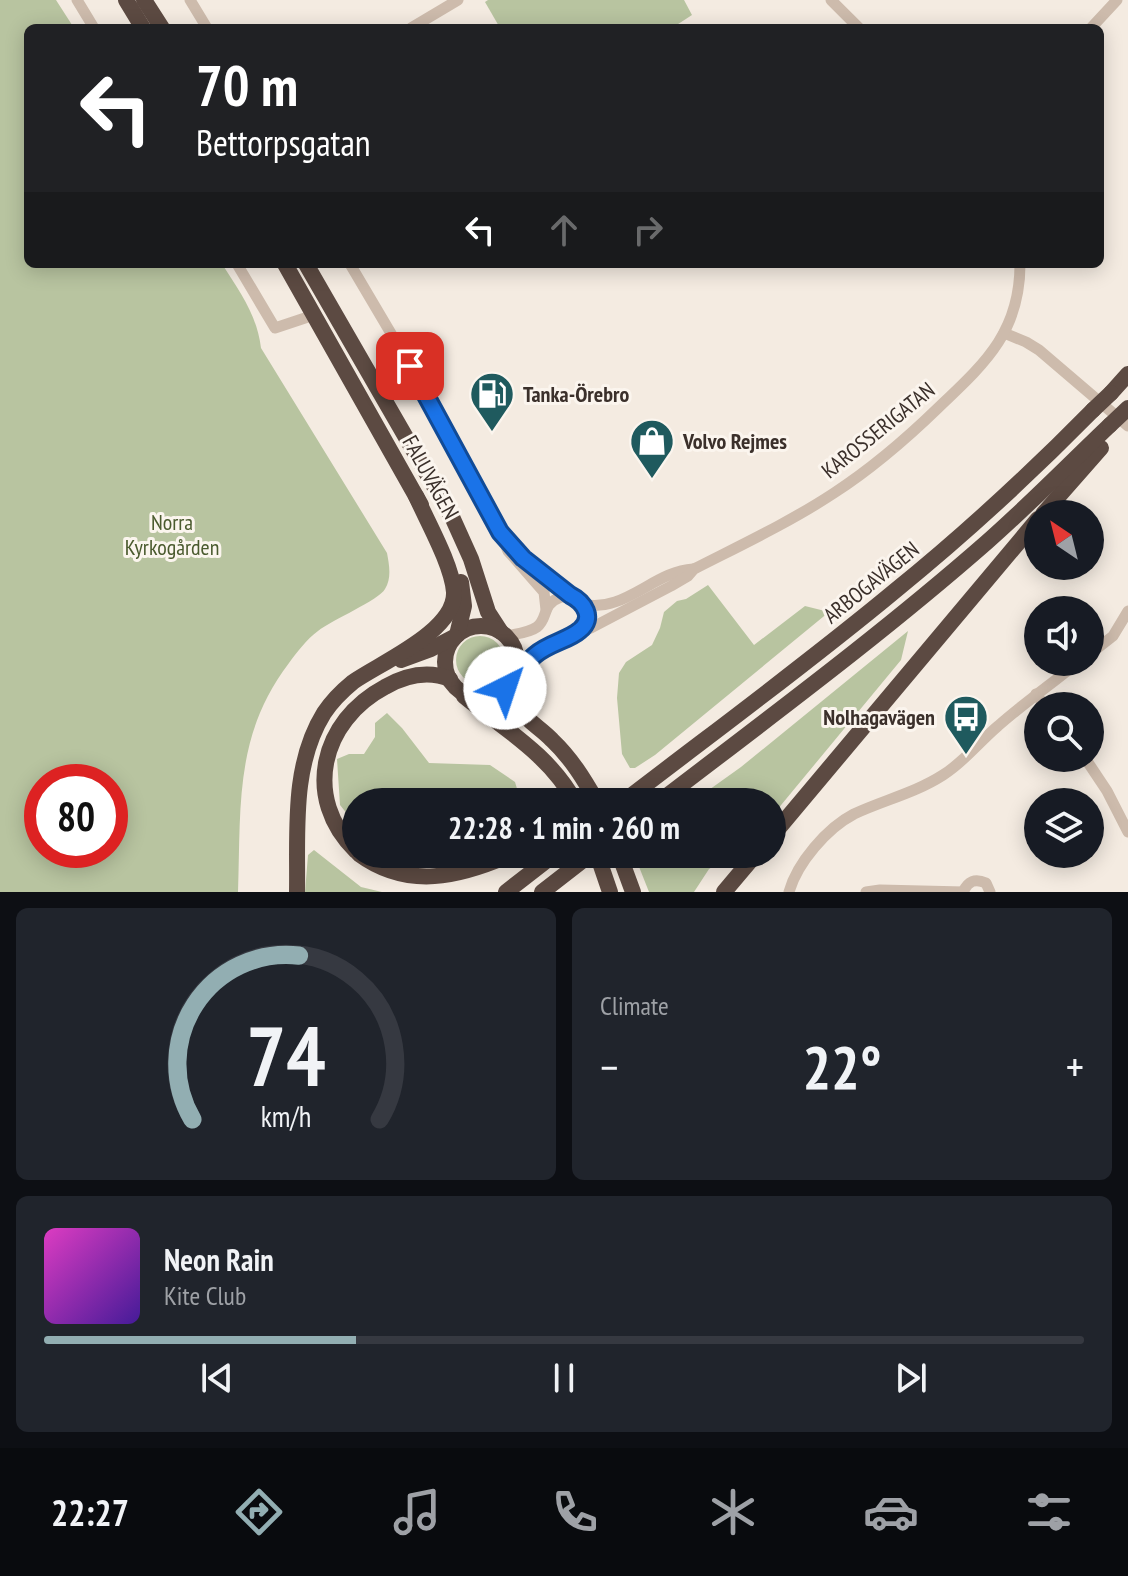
<!DOCTYPE html>
<html lang="en">
<head>
<meta charset="utf-8">
<style>
  :root { --surface:#171b24; --page:#20242c; --text:#f1f3f6; --muted:#9ea1a6; --line:#363941; --accent:#92aeb2 }
  body { margin:0; font-family:"PT Sans Narrow",sans-serif; background:var(--page); color:var(--text); height:100vh; display:flex; flex-direction:column; font-size:30px; white-space:nowrap }
  * { box-sizing:border-box; margin:0 }
  p { font-size:26px; color:var(--muted) }
  .icon { flex:none; width:44px; height:44px; fill:none; stroke:currentColor; stroke-width:2; stroke-linecap:round; stroke-linejoin:round }
  .map { position:relative; height:892px; overflow:hidden }
  .sheet { display:flex; flex-direction:column; gap:16px; padding:16px; background:#0d0f14; flex:1 }
  .sheet>* { flex:none }
  .hud { position:absolute; left:24px; top:24px; width:1080px; height:244px; border-radius:12px; box-shadow:0 4px 20px #0003; background:#202124; color:#fff; overflow:hidden }
  .needle { width:52px; rotate:325deg }
  .fabs { position:absolute; left:1024px; top:500px; display:grid; gap:16px }
  .fabs a { display:grid; place-items:center; width:80px; height:80px; border-radius:50%; background:var(--surface); box-shadow:0 4px 20px #0003; font-size:40px }
  .speed { position:absolute; left:24px; top:764px; display:flex; gap:16px; font-size:40px; font-weight:700; text-align:center }
  .speed>* { display:grid; place-content:center; width:104px; height:104px; border-radius:50%; background:var(--surface); box-shadow:0 4px 20px #0003; line-height:1 }
  .speed .limit { border:12px solid #d22; background:#fff; color:#111 }
  .pin { position:absolute; display:grid; place-items:center; width:68px; height:68px; color:#fff; margin:-34px; border-radius:16px; box-shadow:0 4px 12px #0006 }
  .me { position:absolute; width:88px; margin:-44px; rotate:41deg; stroke-linejoin:round; filter:drop-shadow(0 0 6px #0008) }
  .turn { display:flex; align-items:center; gap:28px; height:168px; padding:0 40px; font-size:36px }
  .turn .icon { width:104px; height:104px; stroke-width:2.5 }
  .turn b { display:block; font-size:56px; line-height:68px }
  .lanes { display:flex; align-items:center; height:76px; padding:0 40px; background:#0003; justify-content:center; gap:40px; direction:ltr }
  .lanes .off { opacity:.35 }
  .big { font-size:60px; font-weight:800; line-height:1.1 }
  .sheet .tile { flex:1; display:flex; flex-direction:column; justify-content:center; gap:12px; min-width:0; padding:0 28px; border-radius:12px; background:var(--page) }
  .sheet .dial { align-items:center; gap:0 }
  .dial svg { height:208px; overflow:visible; fill:none; stroke:var(--line); stroke-width:7; stroke-linecap:round; text-anchor:middle }
  .dial text { fill:var(--text); stroke:none }
  .song { display:flex; align-items:center; gap:24px }
  .cover { width:96px; height:96px; border-radius:12px; background:linear-gradient(135deg,hsl(310 70% 55%),hsl(260 70% 35%)) }
  .played { height:8px; border-radius:4px; background:linear-gradient(90deg,var(--accent) 30%,var(--line) 30%) }
  .keys { display:flex; justify-content:space-around; direction:ltr }
  .heat { display:flex; justify-content:space-between; align-items:center; font-size:44px; direction:ltr }
  .sheet .tiles { flex:1; display:grid; gap:16px; grid-template-columns:1fr 1fr }
  .tile:last-child { grid-column:span 2 }
  .trip { position:absolute; left:342px; top:788px; width:444px; height:80px; border-radius:40px; background:var(--surface); box-shadow:0 4px 20px #0003; font-weight:800; line-height:80px; text-align:center }
  .tabs { display:flex; height:128px; justify-content:space-around; align-items:center; background:#090b0e; color:var(--muted) }
  .tabs .icon { width:56px; height:56px }
  .tabs .current { color:var(--accent) }
  .tabs b { font-size:36px; color:var(--text) }
  .map>svg:first-child { display:block }
  .green { fill:#b8c4a0; fill-rule:evenodd }
  .lines { fill:none; stroke-linecap:round; stroke-linejoin:round }
  .minor { stroke:#cdbbac; stroke-width:11 }
  .highway { stroke:#5c4a42; stroke-width:16 }
  .highway-bridge { stroke:#5c4a42; stroke-width:16 }
  .route-casing { stroke:#114b97; stroke-width:20 }
  .route { stroke:#1a73e8; stroke-width:14 }
  .labels { text-anchor:middle; dominant-baseline:central; stroke-width:6; stroke-linejoin:round; paint-order:stroke }
  .poi-label { font-size:22px; font-weight:bold; fill:#3b302b; stroke:#fbf5ee; text-anchor:start }
  .street-label { font-size:22px; fill:#3b302b; stroke:#fbf5ee }
  .park-label { font-size:22px; fill:#4a5a2e; stroke:#fbf5ee }
</style>
</head>
<body>
<div class="map">
<svg width="1128" height="892" viewBox="0 0 1128 892">
  <rect width="100%" height="100%" fill="#f4ebe1"/>
  <!-- green -->
  <g class="green">
    <path d="M0,0H56L74,28H28V264H222C240,292 257,315 261,348L387,553C389,564 392,578 385,589C379,600 332,620 318,631C307,639 297,652 289,663C234,735 241,807 238,892H0ZM110,782V850H42V782Z"/>
    <polygon points="488,0 684,0 692,15 672,28 500,28 485,2"/>
    <polygon points="708,585 754,645 805,606 829,612 655,755 635,768 630,768 622,754 617,698 619,673 626,662 652,645 660,628 664,612 677,601 686,599"/>
    <polygon points="908,631 901,660 772,816 772,802 692,802 741,767"/>
    <circle cx="480" cy="660" r="24"/>
    <polygon points="387,713 402,728 429,763 490,765 515,782 521,802 356,802 356,825 340,805 337,759 349,754 364,754 375,737 375,723"/>
    <polygon points="314,850 361,887 382,892 305,892 308,855"/>
    <polygon points="634,854 647,854 654,858 656,854 732,854 709,869 694,892 649,892"/>
  </g>
  <g class="lines">
    <!-- minor -->
    <g class="minor">
      <polyline points="77,0 94,28"/>
      <polyline points="190,0 207,28"/>
      <polyline points="831,0 859,28"/>
      <polyline points="411,28 458,0"/>
      <polyline points="1091,28 1117,0"/>
      <polyline points="237,264 275,328 314,315"/>
      <polyline points="350,264 425,391 500,532 508,551 544,592 546,610"/>
      <polyline points="1004,333 1026,342 1039,350 1128,426"/>
      <polyline points="513,548 523,558 570,595"/>
      <path d="M582,604C624,614 654,571 693,569"/>
      <path d="M506,636C515,634 529,633 537,627C545,621 544,612 549,605C561,590 587,595 587,616C587,623 583,628 578,632"/>
      <polyline points="1090,654 1113,636 1128,611"/>
      <path d="M514,675L536,654L548,645L591,628L671,586L688,576L694,569C741,545 790,522 834,493C871,469 906,439 938,408C984,364 1020,333 1020,264"/>
      <polyline points="1036,694 1045,706"/>
      <polyline points="1085,758 1107,791 1128,832"/>
      <path d="M789,892C797,863 827,828 854,814C884,800 915,793 943,775C964,762 979,742 998,726C1024,703 1052,683 1079,662"/>
      <polyline points="866,892 880,890 964,892"/>
      <path d="M963,892C968,881 975,878 986,883L990,892"/>
    </g>
    <!-- highway -->
    <g class="highway">
      <polyline points="126,0 143,28"/>
      <polyline points="144,0 162,28"/>
      <polyline points="285,264 421,505"/>
      <polyline points="306,264 453,519 471,559 488,612 501,632"/>
      <polyline points="1111,393 1128,374"/>
      <polyline points="1043,514 1101,448"/>
      <circle cx="481" cy="662" r="36"/>
      <polyline points="457,635 464,606 461,582"/>
      <polyline points="401,660 431,649 454,637"/>
      <path d="M513,678C513,689 513,700 519,709C527,721 542,729 552,740C571,758 584,779 597,802"/>
      <path d="M464,696C504,729 550,755 575,802"/>
      <path d="M623,802C714,732 807,664 896,590C965,534 1031,473 1093,410"/>
      <path d="M659,802C770,717 882,634 987,542C1029,505 1069,464 1110,425"/>
      <polyline points="772,836 1038,519"/>
      <path d="M356,851C302,798 321,721 385,687C406,675 427,670 450,679"/>
      <path d="M359,854C408,890 460,877 512,854"/>
      <polyline points="597,854 610,892"/>
      <polyline points="619,854 633,892"/>
      <path d="M297,892C298,833 291,766 324,713C332,701 342,691 353,682C380,663 456,631 454,592C452,565 427,521 416,496"/>
      <polyline points="506,892 555,854"/>
      <polyline points="542,892 591,854"/>
      <polyline points="724,892 756,854"/>
    </g>
    <!-- highway-bridge -->
    <g class="highway-bridge">
      <polyline points="1093,410 1111,393"/>
      <polyline points="1110,425 1128,408"/>
    </g>
  </g>
  <g class="lines">
    <!-- route casing -->
    <g class="route-casing">
      <path id="route" d="M410,366L500,532L523,558L570,595C584,602 595,618 580,630C569,640 549,643 535,655C523,665 515,677 505,688"/>
    </g>
    <!-- route -->
    <use href="#route" class="route"/>
  </g>
  <!-- icons -->
  <defs>
    <g id="fuel-pin" transform="scale(2.3)"><path d="M0 17L-7.5 6A9.5 9.5 0 1 1 7.5 6Z" fill="#1f5a5e" stroke="#fbf5ee"/><path d="M-5.5-6h7V0h2V4h1.3V-2.5L3-4.5l.8-.8L6-3V5H2.5V1h-1V6h-7ZM-4.2-4.7v3.2H.2V-4.7Z" fill="#fff"/></g>
    <g id="shop-pin" transform="scale(2.3)"><path d="M0 17L-7.5 6A9.5 9.5 0 1 1 7.5 6Z" fill="#1f5a5e" stroke="#fbf5ee"/><path d="M-5-2.5h2.3a2.7 3.5 0 0 1 5.4 0H5L5.5 6h-11ZM-1.5-2.5h3a1.5 2.3 0 0 0-3 0Z" fill="#fff"/></g>
    <g id="bus-pin" transform="scale(2.3)"><path d="M0 17L-7.5 6A9.5 9.5 0 1 1 7.5 6Z" fill="#1f5a5e" stroke="#fbf5ee"/><path d="M-5-6H5V4H4V6H2V4H-2V6H-4V4H-5ZM-3.5-4V0h7V-4ZM-3.5 1.2v1.5H-2V1.2ZM2 1.2v1.5H3.5V1.2Z" fill="#fff"/></g>
  </defs>
  <g fill-rule="evenodd">
    <use href="#fuel-pin" x="492" y="394"/>
    <use href="#shop-pin" x="652" y="441"/>
    <use href="#bus-pin" x="966" y="717"/>
  </g>
  <g class="labels">
    <!-- poi labels -->
    <g class="poi-label">
      <text x="523" y="394">Tanka-Örebro</text>
      <text x="683" y="441">Volvo Rejmes</text>
      <text x="935" y="717" text-anchor="end">Nolhagavägen</text>
    </g>
    <!-- street labels -->
    <g class="street-label">
      <text transform="translate(878 430) rotate(-39)">KAROSSERIGATAN</text>
      <text transform="translate(431 477) rotate(61)">FALUVÄGEN</text>
      <text transform="translate(871 582) rotate(-39)">ARBOGAVÄGEN</text>
    </g>
    <!-- park labels -->
    <g class="park-label">
      <text x="172" y="522">Norra<tspan x="172" dy="25">Kyrkogården</tspan></text>
    </g>
  </g>
</svg>
<div class="fabs">
<a><svg class="needle" viewBox="-14 -14 28 28"><path d="M0-13l5 13h-10z" fill="#e53935"/><path d="M0 13l5-13h-10z" fill="#9ea1a6"/></svg></a>
<a><svg class="icon" aria-label="sound" viewBox="0 0 24 24"><path d="M4 9h4l5-4v14l-5-4H4zM17 9q2 3 0 6"/></svg></a>
<a><svg class="icon" aria-label="search" viewBox="0 0 24 24"><circle cx="10" cy="10" r="6"/><path d="M15 15l6 6"/></svg></a>
<a><svg class="icon" aria-label="layers" viewBox="0 0 24 24"><path d="M12 4l9 5-9 5-9-5zM3 14l9 5 9-5"/></svg></a>
</div>
<div class="speed"><div class="limit">80</div></div>
<div class="pin" style="left:410px;top:366px;background:#d93025"><svg class="icon" aria-label="arrive" viewBox="0 0 24 24"><path d="M6 21V4h12l-3 4 3 4H6"/></svg></div>
<svg class="me" style="left:505px;top:688px" viewBox="-20 -20 40 40"><circle r="19" fill="#fff"/><path d="M0-13L10 11 0 6-10 11z" fill="#1a73e8"/></svg>
<div class="trip">22:28 · 1 min · 260 m</div>
<div class="hud">
<div class="turn"><svg class="icon" aria-label="left" viewBox="0 0 24 24"><path d="M17 20v-9H6M10 6l-5 5 5 5"/></svg><div><b>70 m</b>Bettorpsgatan</div></div>
<div class="lanes"><svg class="icon" aria-label="left" viewBox="0 0 24 24"><path d="M17 20v-9H6M10 6l-5 5 5 5"/></svg><svg class="icon off" aria-label="ahead" viewBox="0 0 24 24"><path d="M12 20V5M6 11l6-6 6 6"/></svg><svg class="icon off" aria-label="right" viewBox="0 0 24 24"><path d="M7 20v-9h11M14 6l5 5-5 5"/></svg></div>
</div>
</div>
<section class="sheet">
<div class="tiles">
<div class="tile dial"><svg viewBox="0 0 100 80">
<path d="M14 69A42 42 0 1 1 86 69"/>
<path d="M14 69A42 42 0 0 1 55 6" stroke="#92aeb2"/>
<text x="50" y="56" font-size="32" font-weight="700">74</text>
<text x="50" y="72" font-size="11">km/h</text>
</svg></div>
<div class="tile"><p>Climate</p>
<div class="heat"><a>−</a><b class="big">22°</b><a>+</a></div>
</div>
<div class="tile">
<div class="song"><i class="cover"></i><div><b>Neon Rain</b><p>Kite Club</p></div></div>
<div class="played"></div>
<div class="keys"><svg class="icon" aria-label="previous" viewBox="0 0 24 24"><path d="M18 5L8 12l10 7zM5 5v14"/></svg><svg class="icon" aria-label="pause" viewBox="0 0 24 24"><path d="M8 5v14M16 5v14"/></svg><svg class="icon" aria-label="next" viewBox="0 0 24 24"><path d="M6 5l10 7-10 7zM19 5v14"/></svg></div>
</div>
</div>
</section>
<nav class="tabs">
<b>22:27</b>
<svg class="icon current" aria-label="directions" viewBox="0 0 24 24"><path d="M12 3l9 9-9 9-9-9zM9 14v-3h6M13 9l2 2-2 2"/></svg>
<svg class="icon" aria-label="music" viewBox="0 0 24 24"><path d="M9 18V5l10-2v13"/><circle cx="6" cy="18" r="3"/><circle cx="16" cy="16" r="3"/></svg>
<svg class="icon" aria-label="phone" viewBox="0 0 24 24"><path d="M5 4h4l2 5-3 2q2 4 5 5l2-3 5 2v4C11 20 4 13 5 4z"/></svg>
<svg class="icon" aria-label="climate" viewBox="0 0 24 24"><path d="M12 3v18M4 7l16 10M4 17L20 7"/></svg>
<svg class="icon" aria-label="car" viewBox="0 0 24 24"><path d="M5 17H2v-5l4-1 3-4h7l3 4 3 1v5h-3M9 17h6M6 11h13"/><circle cx="7" cy="17" r="2"/><circle cx="17" cy="17" r="2"/></svg>
<svg class="icon" aria-label="filters" viewBox="0 0 24 24"><path d="M4 7h16M4 17h16"/><circle cx="9" cy="7" r="2"/><circle cx="15" cy="17" r="2"/></svg>
</nav>
</body>
</html>
